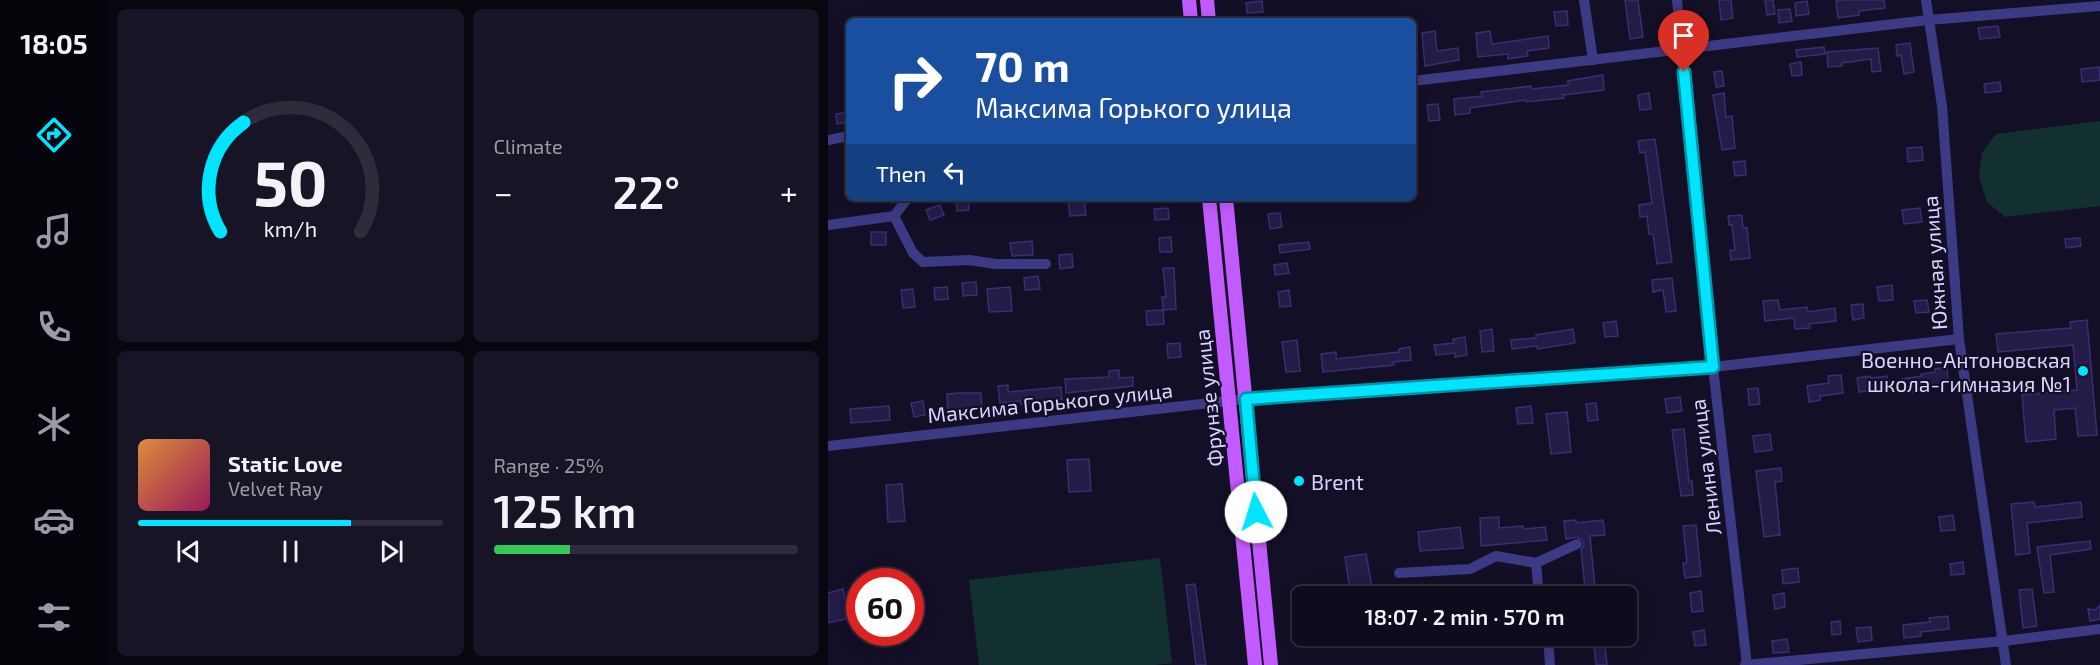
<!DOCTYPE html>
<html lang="en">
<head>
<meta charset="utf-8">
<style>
  :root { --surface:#0e0b1c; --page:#171425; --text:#f1f3f6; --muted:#9b9ba3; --line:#2e2b3b; --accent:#00e5ff }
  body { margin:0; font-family:"Exo 2",sans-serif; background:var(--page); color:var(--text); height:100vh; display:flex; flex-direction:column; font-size:22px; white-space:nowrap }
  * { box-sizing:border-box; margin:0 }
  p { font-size:20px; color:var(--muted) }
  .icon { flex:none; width:33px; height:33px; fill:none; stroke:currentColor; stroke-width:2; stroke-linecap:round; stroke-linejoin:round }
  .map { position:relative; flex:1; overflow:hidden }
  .details { display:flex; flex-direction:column; gap:9px; padding:9px; background:#08060f; width:720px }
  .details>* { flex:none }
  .guide { position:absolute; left:18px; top:18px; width:570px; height:183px; border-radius:9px; box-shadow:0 3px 15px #0003,0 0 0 2px var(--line); background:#1a4fa0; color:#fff; overflow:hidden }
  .speed { position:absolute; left:18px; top:568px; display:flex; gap:12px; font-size:30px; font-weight:700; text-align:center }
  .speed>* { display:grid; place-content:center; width:78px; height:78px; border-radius:50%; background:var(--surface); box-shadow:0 3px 15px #0003,0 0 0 2px var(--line); line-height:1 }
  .speed .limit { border:9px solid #d22; background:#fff; color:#111 }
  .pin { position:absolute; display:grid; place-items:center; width:51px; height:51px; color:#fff; margin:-62px -26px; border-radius:50% 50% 50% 0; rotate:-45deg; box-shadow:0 0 6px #0007 }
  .pin .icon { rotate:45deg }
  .me { position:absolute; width:66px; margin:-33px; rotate:355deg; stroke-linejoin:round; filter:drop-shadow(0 0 4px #0008) }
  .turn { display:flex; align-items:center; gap:21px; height:126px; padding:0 30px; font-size:27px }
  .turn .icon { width:78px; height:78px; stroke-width:2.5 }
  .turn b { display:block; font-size:42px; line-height:51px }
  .then { display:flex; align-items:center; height:57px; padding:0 30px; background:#0003; gap:12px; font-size:22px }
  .big { font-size:45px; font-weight:600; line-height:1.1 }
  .details .widget { flex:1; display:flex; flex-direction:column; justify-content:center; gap:9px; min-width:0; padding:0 21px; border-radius:9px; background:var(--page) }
  .details .dial { align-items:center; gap:0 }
  .dial svg { height:156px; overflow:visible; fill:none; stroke:var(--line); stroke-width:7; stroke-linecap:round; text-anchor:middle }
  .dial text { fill:var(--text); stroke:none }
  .song { display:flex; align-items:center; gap:18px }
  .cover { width:72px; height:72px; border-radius:9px; background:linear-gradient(135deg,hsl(30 70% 55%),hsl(330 70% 35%)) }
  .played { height:6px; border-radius:3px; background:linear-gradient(90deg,var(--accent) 70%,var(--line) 70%) }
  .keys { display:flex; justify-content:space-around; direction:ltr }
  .heat { display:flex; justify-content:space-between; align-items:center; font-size:33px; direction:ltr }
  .charge { height:9px; border-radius:4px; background:linear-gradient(90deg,#34c759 25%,var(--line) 0) }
  .details .tiles { flex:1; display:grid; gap:9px; grid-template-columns:repeat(2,1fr) }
  .trip { position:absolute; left:464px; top:586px; width:345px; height:60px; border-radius:9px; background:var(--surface); box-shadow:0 3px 15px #0003,0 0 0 2px var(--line); font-weight:600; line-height:60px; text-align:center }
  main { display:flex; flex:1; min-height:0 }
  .menu { display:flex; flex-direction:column; width:108px; justify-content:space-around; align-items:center; background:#06040b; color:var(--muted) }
  .menu .icon { width:42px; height:42px }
  .menu .selected { color:var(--accent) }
  .menu b { font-size:27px; color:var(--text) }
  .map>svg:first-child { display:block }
  .green { fill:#12302f }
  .building { fill:#241b47; stroke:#3b2d73; stroke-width:1.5 }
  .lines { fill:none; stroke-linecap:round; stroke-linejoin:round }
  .minor { stroke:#3d3a85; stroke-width:10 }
  .major { stroke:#c25bff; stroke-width:14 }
  .route-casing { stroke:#0095a6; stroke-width:15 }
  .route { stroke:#00e5ff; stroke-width:10 }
  .poi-dot { fill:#00e5ff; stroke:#130f26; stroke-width:2 }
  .labels { text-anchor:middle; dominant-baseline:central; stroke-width:4.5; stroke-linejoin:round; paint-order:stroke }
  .street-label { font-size:21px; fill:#d9d4ff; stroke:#130f26 }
  .poi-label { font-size:21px; fill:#d9d4ff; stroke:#130f26; text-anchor:end }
</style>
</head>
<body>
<main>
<nav class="menu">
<b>18:05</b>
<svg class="icon selected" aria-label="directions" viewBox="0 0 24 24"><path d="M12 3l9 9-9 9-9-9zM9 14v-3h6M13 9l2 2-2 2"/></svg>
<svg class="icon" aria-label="music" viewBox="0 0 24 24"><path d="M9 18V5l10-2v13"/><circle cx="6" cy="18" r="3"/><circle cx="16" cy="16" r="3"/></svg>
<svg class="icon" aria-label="phone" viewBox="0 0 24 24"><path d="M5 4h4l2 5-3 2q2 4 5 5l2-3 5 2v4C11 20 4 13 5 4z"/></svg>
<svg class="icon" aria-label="climate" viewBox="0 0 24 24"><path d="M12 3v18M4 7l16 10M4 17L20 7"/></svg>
<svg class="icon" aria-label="car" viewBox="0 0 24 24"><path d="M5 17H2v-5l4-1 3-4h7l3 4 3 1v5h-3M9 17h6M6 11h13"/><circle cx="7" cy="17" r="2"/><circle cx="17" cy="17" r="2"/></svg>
<svg class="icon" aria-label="filters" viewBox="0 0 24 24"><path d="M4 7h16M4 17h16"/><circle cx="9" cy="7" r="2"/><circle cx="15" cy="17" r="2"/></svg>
</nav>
<section class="details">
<div class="tiles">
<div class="widget dial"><svg viewBox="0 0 100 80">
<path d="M14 69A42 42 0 1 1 86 69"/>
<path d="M14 69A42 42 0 0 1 26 13" stroke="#00e5ff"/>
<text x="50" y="56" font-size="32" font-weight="700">50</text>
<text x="50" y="72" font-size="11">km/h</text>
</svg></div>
<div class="widget"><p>Climate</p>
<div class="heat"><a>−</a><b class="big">22°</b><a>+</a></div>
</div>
<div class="widget">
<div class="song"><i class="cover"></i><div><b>Static Love</b><p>Velvet Ray</p></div></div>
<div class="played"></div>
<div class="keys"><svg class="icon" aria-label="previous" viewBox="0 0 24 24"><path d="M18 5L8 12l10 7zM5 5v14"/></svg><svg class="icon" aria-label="pause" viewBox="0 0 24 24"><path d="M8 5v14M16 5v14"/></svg><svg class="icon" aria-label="next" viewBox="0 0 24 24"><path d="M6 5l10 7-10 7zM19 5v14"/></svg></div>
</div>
<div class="widget"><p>Range · 25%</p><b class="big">125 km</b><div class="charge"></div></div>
</div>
</section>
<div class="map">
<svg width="1272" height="665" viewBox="0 0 1272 665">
  <rect width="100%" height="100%" fill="#130f26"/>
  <!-- green -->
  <g class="green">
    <polygon points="1272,121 1272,206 1177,217 1159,202 1151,177 1154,153 1168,134"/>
    <polygon points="332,558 344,663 327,665 151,665 141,580"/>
  </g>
  <!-- building -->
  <g class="building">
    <polygon points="797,0 810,0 815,37 802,39"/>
    <polygon points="891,0 903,0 905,18 893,20"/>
    <polygon points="937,0 945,0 947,14 939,15"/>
    <polygon points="1014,0 1056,0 1057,8 1031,11 1031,15 1010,18 1008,1"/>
    <polygon points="434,1 435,12 419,13 418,3"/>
    <polygon points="979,1 981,14 968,16 967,3"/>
    <polygon points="962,9 964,21 951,23 950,10"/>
    <polygon points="739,11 740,25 728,26 726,12"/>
    <polygon points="1170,26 1172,37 1152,39 1150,28"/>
    <polygon points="607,31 609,51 630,48 631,60 597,66 594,33"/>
    <polygon points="662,31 664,44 720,36 721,48 699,51 700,56 680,59 680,54 650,57 648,33"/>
    <polygon points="1082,43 1086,72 1076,74 1073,55 1069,56 1068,45"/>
    <polygon points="996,47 997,54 969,57 968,50"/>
    <polygon points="1050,48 1053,71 1044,72 1043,59 1014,63 1014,66 1000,67 999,52"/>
    <polygon points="973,62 974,75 964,76 962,64"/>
    <polygon points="1271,67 1272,80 1254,82 1253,69"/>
    <polygon points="894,71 896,86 888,87 886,72"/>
    <polygon points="775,75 776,90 735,95 736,98 698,102 698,100 642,108 642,113 627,115 626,99 654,96 653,92 679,89 703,86 704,89 740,85 740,81"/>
    <polygon points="1172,82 1173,91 1157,93 1156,84"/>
    <polygon points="821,93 823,109 812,110 810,95"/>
    <polygon points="896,93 898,117 904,116 907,148 894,150 885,95"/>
    <polygon points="610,104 612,120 601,121 599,105"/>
    <polygon points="19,112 21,122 9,124 8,114"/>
    <polygon points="827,139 844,262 829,264 825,234 821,234 819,216 812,217 811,205 824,203 817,152 812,153 810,141"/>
    <polygon points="1094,147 1095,160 1080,162 1079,148"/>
    <polygon points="917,161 918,175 907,176 905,162"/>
    <polygon points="128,198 140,198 141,210 129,211"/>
    <polygon points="256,198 258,215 242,216 240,200"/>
    <polygon points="112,205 116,215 102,220 98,210"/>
    <polygon points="340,208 341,219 327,220 326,209"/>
    <polygon points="1092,208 1094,222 1076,224 1074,210"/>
    <polygon points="452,213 454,227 442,229 440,214"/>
    <polygon points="914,215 915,228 919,228 922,258 903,260 902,250 907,250 904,225 901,225 900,216"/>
    <rect x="43" y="232" width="15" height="13"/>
    <polygon points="343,237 344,252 332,252 331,238"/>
    <polygon points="1252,238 1253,246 1238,248 1237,239"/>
    <polygon points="204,241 205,255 184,256 182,243"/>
    <polygon points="481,242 482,249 452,253 451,245"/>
    <polygon points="244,254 245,267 232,269 231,255"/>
    <polygon points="459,263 461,273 447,275 446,265"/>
    <polygon points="335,268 346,268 348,309 335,310 334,297 338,297"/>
    <polygon points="210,276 212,289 197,290 196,278"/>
    <polygon points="844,278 848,311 838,312 835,290 825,292 824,280"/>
    <polygon points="148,282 149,295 135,296 134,283"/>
    <polygon points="1064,285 1065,300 1051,301 1049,287"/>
    <polygon points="119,287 120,299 107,300 106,288"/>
    <polygon points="182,287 184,311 161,312 159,289"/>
    <polygon points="85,289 87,307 75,308 73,290"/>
    <polygon points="461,290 463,306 452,307 450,292"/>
    <polygon points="950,300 952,310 979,307 980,312 1007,308 1008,321 981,324 982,328 967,329 966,318 937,321 935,301"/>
    <polygon points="1099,300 1101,312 1088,313 1086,301"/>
    <polygon points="1035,304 1036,318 1025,320 1023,305"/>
    <polygon points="335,310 336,324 319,325 318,311"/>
    <polygon points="1259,320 1269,435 1250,436 1247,408 1226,410 1228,439 1198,442 1194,395 1249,390 1245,345 1170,352 1168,334 1243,328 1242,322"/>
    <polygon points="788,321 790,336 777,337 775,323"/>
    <polygon points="664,329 666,351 654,352 652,331"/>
    <polygon points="745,329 747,343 710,349 709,346 684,349 683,340 708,338 708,335"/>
    <polygon points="637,337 639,355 627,357 627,353 608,355 606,345 626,343 625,339"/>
    <polygon points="469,340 472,371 458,372 454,342"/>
    <polygon points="352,343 353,357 340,358 339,344"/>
    <polygon points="582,347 583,360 565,362 566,365 495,372 493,354 508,352 508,359 571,352 571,349"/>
    <polygon points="1119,367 1120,383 1101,385 1102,387 1087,389 1087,392 1076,393 1074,379 1094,376 1093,374 1107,372 1107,369"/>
    <polygon points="291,370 291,378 305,377 305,386 238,393 237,379 281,377 281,371"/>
    <polygon points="1013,375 1015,393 992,396 992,400 981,402 979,386 1001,383 1000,376"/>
    <polygon points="1042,376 1043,378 1059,376 1060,386 1044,388 1044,391 1031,392 1029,378"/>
    <polygon points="180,385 180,392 233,387 234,399 208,401 208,403 193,404 192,401 172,403 170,386"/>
    <polygon points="930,388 932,404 921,405 920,389"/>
    <polygon points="132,393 153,393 154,409 120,412 119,394"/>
    <polygon points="852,397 854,411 839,413 837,399"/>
    <polygon points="95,401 97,415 86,417 83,403"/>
    <polygon points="768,403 770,420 760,421 758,404"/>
    <polygon points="61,406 62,420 23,423 22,409"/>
    <polygon points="703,406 705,423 690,424 688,408"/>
    <polygon points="739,412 743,452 723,454 718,414"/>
    <polygon points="856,429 861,482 864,481 865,495 853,496 844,430"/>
    <polygon points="942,434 944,450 927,452 925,436"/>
    <polygon points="261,459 263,491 241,492 239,460"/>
    <polygon points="953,468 954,481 947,482 952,535 936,537 928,471"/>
    <polygon points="74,484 77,521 60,522 58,485"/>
    <polygon points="1206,502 1207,507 1253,502 1254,517 1199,523 1202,553 1188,555 1183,504"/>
    <polygon points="1125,515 1127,530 1113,531 1111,517"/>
    <polygon points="671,517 671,528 695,526 696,529 717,527 719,540 653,546 652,518"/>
    <polygon points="748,520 748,523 775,520 777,535 762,536 768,597 758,597 753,550 756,545 755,540 749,537 738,539 736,521"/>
    <polygon points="868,525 873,576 857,578 855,563 859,563 855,526"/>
    <polygon points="632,527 635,548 592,551 590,532"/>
    <polygon points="1262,541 1263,549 1222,555 1226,592 1216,593 1209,547"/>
    <polygon points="538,554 544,587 522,590 517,557"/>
    <polygon points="1135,562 1136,574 1123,575 1122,564"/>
    <polygon points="970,568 971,582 955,584 954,570"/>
    <polygon points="367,584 378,665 368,665 358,585"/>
    <polygon points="15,589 22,618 0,623 0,593"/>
    <polygon points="1204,589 1209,626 1195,628 1191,590"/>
    <polygon points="873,591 875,611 864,612 862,593"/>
    <polygon points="956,593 957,607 947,609 945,595"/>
    <polygon points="1272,605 1272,619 1262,621 1260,609 1267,610"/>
    <polygon points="1120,616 1121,629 1093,632 1093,636 1076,638 1075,625 1102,622 1101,618"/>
    <polygon points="1012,621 1013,634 1004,635 1003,622"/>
    <polygon points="1043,627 1044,640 1030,642 1028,628"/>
    <polygon points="876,630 878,645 867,646 865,632"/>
    <polygon points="765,636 776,636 779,665 768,665"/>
    <polygon points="959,639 961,652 945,653 944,641"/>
  </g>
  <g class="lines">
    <!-- minor -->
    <g class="minor">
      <polyline points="756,0 765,60"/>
      <polyline points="849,0 885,367 919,665"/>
      <polyline points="1098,0 1114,106 1131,339 1178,665"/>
      <polyline points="585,81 1100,20 1272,6"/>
      <polyline points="0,140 21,136"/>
      <polyline points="66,216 85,253 95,262 141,260 168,264 218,264"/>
      <polyline points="0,225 66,216 80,198"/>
      <polyline points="0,446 418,399 885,367 1131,339"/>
      <polyline points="571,573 642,569 668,556 708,563"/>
      <polyline points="711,597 708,563 749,544"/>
      <polyline points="720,636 722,665"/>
      <polyline points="917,665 1176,641 1272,629"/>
    </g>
    <!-- major -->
    <g class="major">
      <polyline points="361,0 363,21"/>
      <polyline points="379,0 381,21"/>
      <polyline points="381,198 427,665"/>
      <polyline points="398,198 443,665"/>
    </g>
  </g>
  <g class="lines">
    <!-- route casing -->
    <g class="route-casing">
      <polyline id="route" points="428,512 418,399 885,367 856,72"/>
    </g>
    <!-- route -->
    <use href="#route" class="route"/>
  </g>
  <!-- markers -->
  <g class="poi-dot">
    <circle cx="1255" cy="371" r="6"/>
    <circle cx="471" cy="481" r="6"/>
  </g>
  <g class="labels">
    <!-- street labels -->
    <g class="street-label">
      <text transform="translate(1106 263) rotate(-94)">Южная улица</text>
      <text transform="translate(380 398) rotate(-96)">Фрунзе улица</text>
      <text transform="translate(222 402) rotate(-6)">Максима Горького улица</text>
      <text transform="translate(877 467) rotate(-97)">Ленина улица</text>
    </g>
    <!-- poi labels -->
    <g class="poi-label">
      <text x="1243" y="359">Военно-Антоновская<tspan x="1243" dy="24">школа-гимназия №1</tspan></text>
      <text x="483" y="481" text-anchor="start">Brent</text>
    </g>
  </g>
</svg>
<div class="speed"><div class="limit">60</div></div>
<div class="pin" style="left:856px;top:72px;background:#d93025"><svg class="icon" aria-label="arrive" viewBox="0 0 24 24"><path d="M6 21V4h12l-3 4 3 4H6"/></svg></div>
<svg class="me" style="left:428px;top:512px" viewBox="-20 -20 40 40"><circle r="19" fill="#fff"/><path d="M0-13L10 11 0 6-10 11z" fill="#00e5ff"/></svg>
<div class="trip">18:07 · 2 min · 570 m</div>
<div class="guide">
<div class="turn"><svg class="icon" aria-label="right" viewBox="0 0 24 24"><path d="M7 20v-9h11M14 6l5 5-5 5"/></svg><div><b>70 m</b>Максима Горького улица</div></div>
<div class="then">Then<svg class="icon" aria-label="left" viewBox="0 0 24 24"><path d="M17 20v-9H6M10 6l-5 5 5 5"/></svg></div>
</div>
</div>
</main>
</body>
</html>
